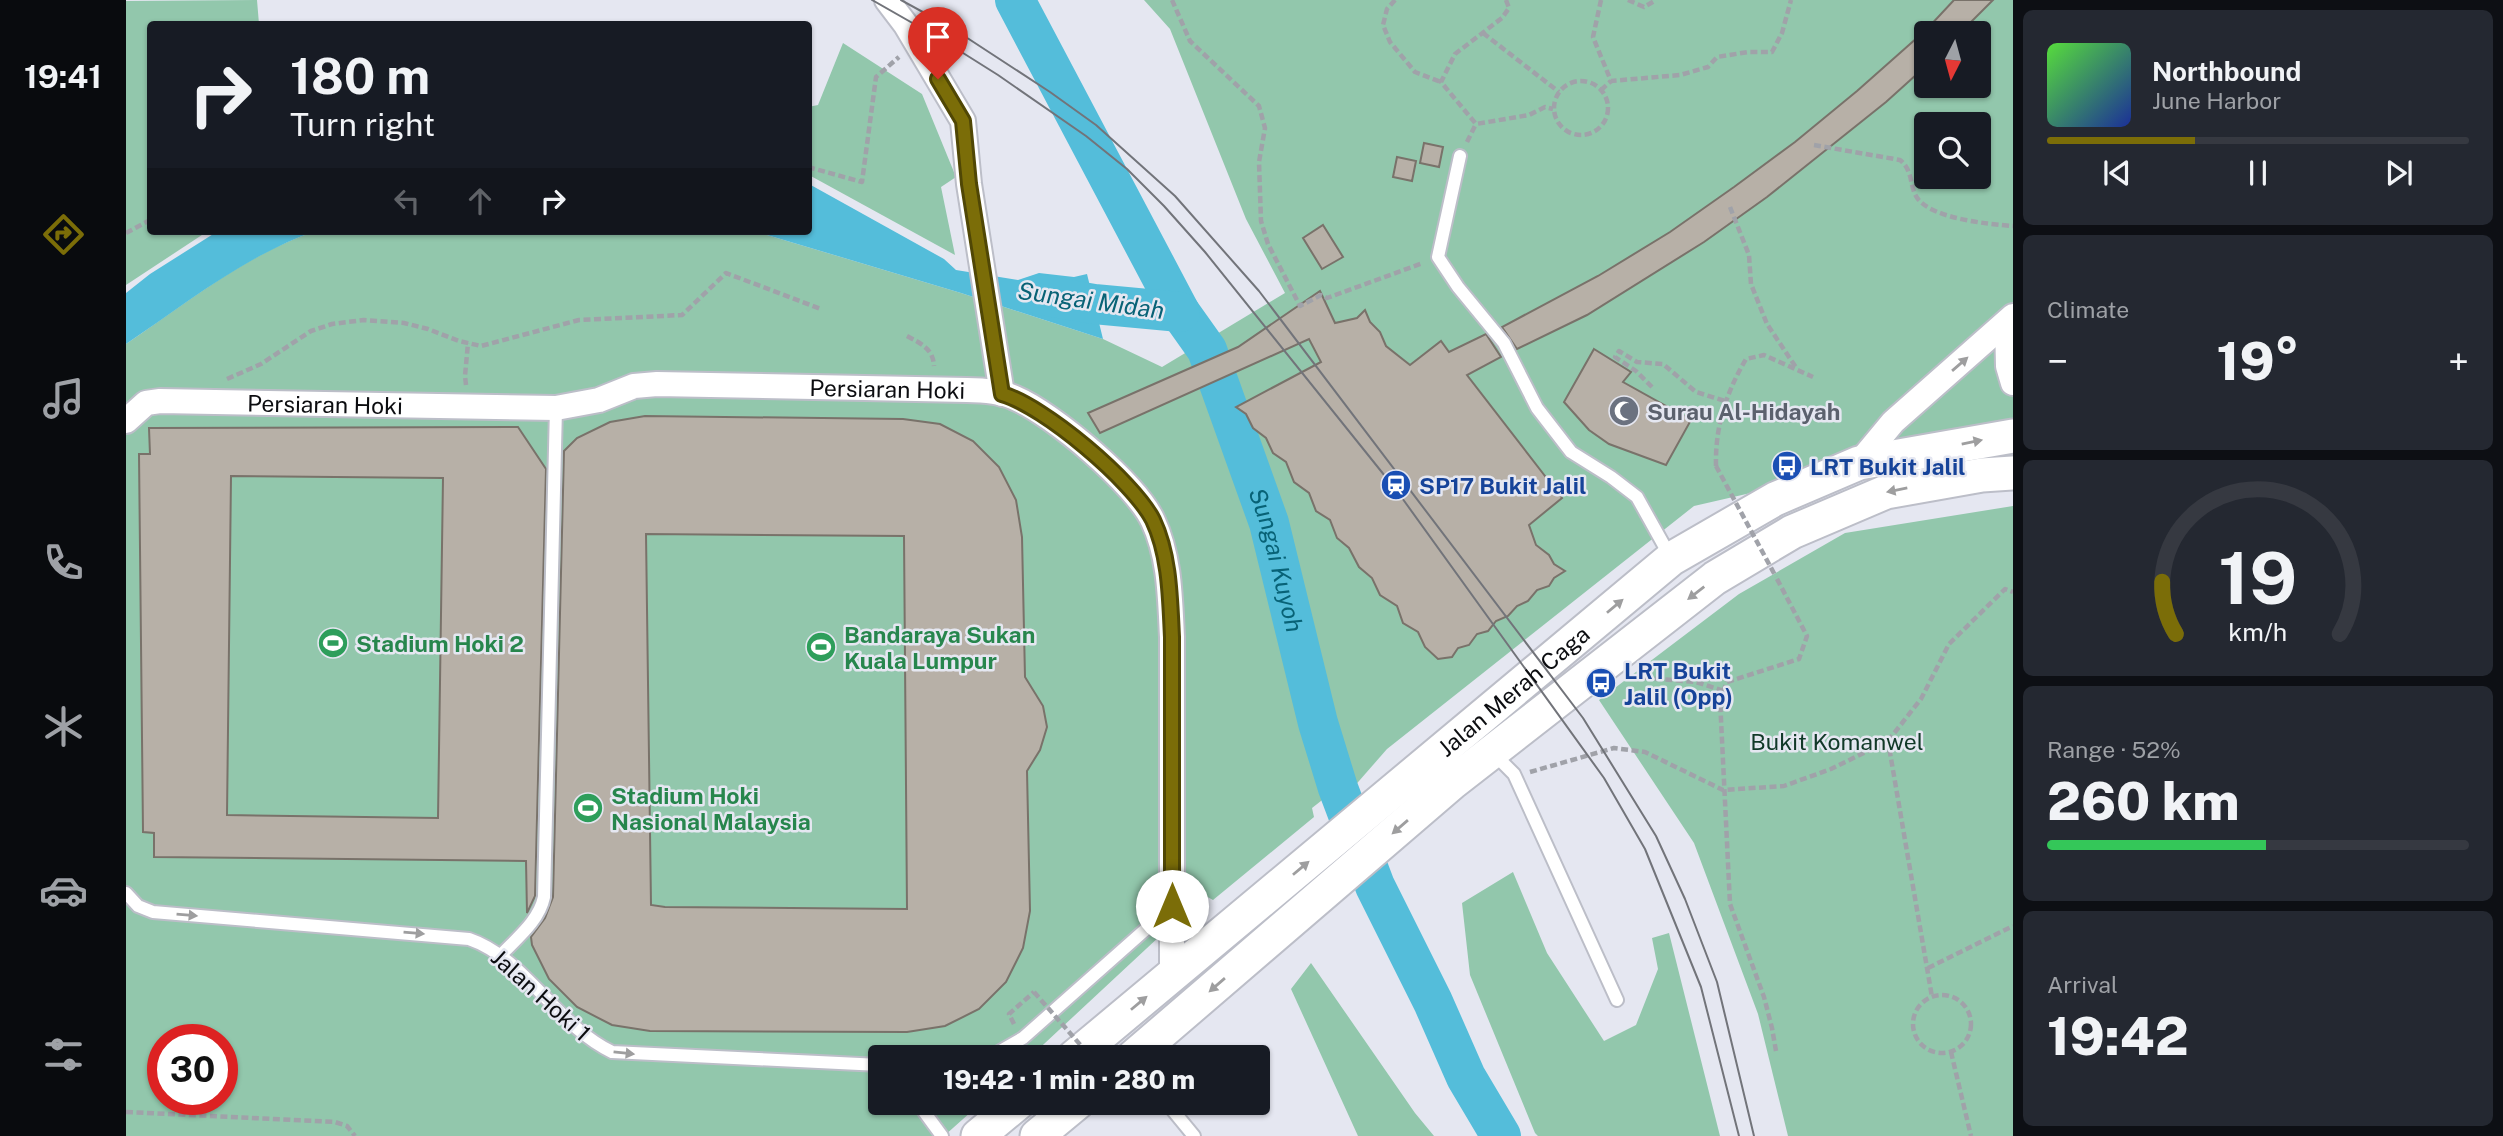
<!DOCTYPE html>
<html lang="en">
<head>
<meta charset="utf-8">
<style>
  :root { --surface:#171b24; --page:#242831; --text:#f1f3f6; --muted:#9ea1a6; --line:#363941; --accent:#7b6d08 }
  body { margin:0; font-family:"Public Sans",sans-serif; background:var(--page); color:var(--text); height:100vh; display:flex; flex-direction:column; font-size:26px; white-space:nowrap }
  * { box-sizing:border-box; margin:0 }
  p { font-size:23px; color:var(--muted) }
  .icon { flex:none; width:38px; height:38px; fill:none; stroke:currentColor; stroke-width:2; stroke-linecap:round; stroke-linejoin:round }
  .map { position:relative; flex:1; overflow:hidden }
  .details { display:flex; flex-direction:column; gap:10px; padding:10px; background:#0d0f14; width:490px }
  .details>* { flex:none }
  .top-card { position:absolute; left:21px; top:21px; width:665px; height:214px; border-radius:7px; box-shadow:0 2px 5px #0004; background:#171b24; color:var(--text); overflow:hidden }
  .needle { width:46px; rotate:186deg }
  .controls { position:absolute; left:1788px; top:21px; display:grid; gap:14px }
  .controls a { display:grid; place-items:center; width:77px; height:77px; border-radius:7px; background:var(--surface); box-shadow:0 2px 5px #0004; font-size:35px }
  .speed { position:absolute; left:21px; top:1024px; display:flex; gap:14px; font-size:35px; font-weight:700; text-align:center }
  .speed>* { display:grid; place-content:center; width:91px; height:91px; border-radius:50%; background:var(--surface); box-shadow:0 2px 5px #0004; line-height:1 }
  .speed .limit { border:10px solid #d22; background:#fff; color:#111 }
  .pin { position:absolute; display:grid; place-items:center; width:60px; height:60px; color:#fff; margin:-72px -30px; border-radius:50% 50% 50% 0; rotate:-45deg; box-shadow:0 0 7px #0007 }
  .pin .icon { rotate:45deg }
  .me { position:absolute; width:77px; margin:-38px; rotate:0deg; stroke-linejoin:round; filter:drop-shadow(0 0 5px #0008) }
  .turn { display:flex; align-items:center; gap:24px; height:147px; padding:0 28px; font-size:32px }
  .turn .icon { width:91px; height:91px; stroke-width:2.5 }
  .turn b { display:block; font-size:49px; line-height:60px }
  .lanes { display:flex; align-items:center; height:66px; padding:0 28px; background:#0003; justify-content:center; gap:35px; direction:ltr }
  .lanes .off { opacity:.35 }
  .big { font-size:52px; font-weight:800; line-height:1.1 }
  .details .tile { flex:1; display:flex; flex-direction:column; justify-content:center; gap:10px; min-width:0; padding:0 24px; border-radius:10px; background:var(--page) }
  .details .dial { align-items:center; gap:0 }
  .dial svg { height:182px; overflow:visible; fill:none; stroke:var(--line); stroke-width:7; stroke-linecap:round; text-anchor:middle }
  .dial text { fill:var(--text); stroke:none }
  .song { display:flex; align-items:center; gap:21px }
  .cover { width:84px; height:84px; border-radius:10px; background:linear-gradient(135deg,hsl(110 70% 55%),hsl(230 70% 35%)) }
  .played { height:7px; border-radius:4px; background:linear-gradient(90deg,var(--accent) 35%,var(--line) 35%) }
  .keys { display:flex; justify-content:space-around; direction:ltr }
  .heat { display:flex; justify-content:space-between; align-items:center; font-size:38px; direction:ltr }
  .charge { height:10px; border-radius:5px; background:linear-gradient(90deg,#34c759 52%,var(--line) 0) }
  .trip { position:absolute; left:742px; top:1045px; width:402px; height:70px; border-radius:7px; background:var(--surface); box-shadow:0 2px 5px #0004; font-weight:800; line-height:70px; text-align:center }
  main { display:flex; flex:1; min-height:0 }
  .menu { display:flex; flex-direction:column; width:126px; justify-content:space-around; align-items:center; background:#090b0e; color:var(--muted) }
  .menu .icon { width:49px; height:49px }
  .menu .current { color:var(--accent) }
  .menu b { font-size:32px; color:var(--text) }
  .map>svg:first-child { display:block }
  .green { fill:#92c7ac; fill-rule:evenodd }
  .water { fill:#54bdda }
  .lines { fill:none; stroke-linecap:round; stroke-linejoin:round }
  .river { stroke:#54bdda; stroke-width:40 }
  .building { fill:#b7b0a7; stroke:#79726a; stroke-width:2; fill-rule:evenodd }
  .lane-casing { stroke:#bcbec8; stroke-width:16 }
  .street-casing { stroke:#bcbec8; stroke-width:28 }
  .secondary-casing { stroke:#bcbec8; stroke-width:37 }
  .path { stroke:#a0a2a9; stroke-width:4.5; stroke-dasharray:7 3.5; stroke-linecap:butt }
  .lane { stroke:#fff; stroke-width:12 }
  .street { stroke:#fff; stroke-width:24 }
  .secondary { stroke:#fff; stroke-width:33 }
  .tram { stroke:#72747a; stroke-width:2 }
  .path-bridge { stroke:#a0a2a9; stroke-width:4.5; stroke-dasharray:7 3.5; stroke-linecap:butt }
  .oneway { fill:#9e9e9f }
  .route-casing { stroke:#504705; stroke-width:18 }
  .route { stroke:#7b6d08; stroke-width:12 }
  .labels { text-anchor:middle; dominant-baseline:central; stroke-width:5; stroke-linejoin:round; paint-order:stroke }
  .street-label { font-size:23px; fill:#0c0d10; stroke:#e5e7f1 }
  .worship-label { font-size:23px; font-weight:bold; fill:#5b616d; stroke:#e5e7f1; text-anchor:start }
  .transit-label { font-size:23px; font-weight:bold; fill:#164399; stroke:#e5e7f1; text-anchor:start }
  .leisure-label { font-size:23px; font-weight:bold; fill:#27864d; stroke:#e5e7f1; text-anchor:start }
  .park-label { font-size:23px; fill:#113928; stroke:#e5e7f1 }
  .water-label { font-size:24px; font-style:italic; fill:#086276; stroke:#e5e7f1 }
</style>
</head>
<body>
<main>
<nav class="menu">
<b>19:41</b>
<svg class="icon current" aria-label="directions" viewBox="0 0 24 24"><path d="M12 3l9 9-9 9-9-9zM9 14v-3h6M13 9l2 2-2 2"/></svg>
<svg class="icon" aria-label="music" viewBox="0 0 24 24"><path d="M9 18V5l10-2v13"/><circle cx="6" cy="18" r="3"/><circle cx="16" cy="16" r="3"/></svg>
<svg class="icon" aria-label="phone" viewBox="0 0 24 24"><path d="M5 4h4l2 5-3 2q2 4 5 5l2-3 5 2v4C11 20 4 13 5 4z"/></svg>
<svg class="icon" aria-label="climate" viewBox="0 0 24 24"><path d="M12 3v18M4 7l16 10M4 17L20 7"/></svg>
<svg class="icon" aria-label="car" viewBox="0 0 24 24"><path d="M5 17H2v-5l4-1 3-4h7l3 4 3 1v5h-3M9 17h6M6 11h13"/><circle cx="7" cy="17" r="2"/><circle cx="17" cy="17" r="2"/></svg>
<svg class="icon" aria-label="filters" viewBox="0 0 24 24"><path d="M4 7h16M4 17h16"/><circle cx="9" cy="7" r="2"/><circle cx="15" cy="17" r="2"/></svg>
</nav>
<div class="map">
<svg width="1887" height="1136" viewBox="0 0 1887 1136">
  <rect width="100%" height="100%" fill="#e5e7f1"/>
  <!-- green -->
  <g class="green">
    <polygon points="131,0 133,24 24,24 24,231 82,231 0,285 0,1"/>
    <path d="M1018,0H1887V433L1568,506L1261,749L1226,789L1223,779L1186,808L1188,817L1087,900L1078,895L904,1057H754V1102L855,1103L818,1136H0V344C61,303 120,254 190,231H628L835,293L977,339L1036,367L1159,293L1120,219L1044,29ZM1801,33H1853V86H1801ZM1801,124H1853V177H1801ZM37,1040H96V1099H37Z"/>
    <polygon points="717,43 796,94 830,177 815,187 829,255 683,175 682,107 692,105"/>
    <polygon points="1887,506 1887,1136 1662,1136 1632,1014 1568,843 1473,700 1613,594 1719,533"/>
    <polygon points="1387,872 1421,953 1478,1041 1510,1025 1532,969 1526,938 1543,933 1594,1136 1412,1136 1409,1133 1344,975 1336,903"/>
    <polygon points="1185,963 1289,1113 1308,1136 1232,1136 1165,989"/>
  </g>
  <!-- water -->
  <g class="water">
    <polygon points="683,184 818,259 830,270 892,280 913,273 948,277 961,274 977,339 835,293 628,231 682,231"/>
    <path d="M92,231H190C120,255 61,303 0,344V293L24,274Z"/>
  </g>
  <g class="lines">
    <!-- river -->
    <g class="river">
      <path id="s1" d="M889,0L1054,312L1081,350L1143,523L1192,723L1212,788L1249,886L1307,1002L1340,1077L1375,1136"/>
      <polyline points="915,295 968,304 1054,312"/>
    </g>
  </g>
  <!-- building -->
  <g class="building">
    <polygon points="1828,0 1867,0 1834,33 1801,33 1801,65 1760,102 1641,197 1578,242 1461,315 1391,349 1376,327 1472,276 1544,232 1608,187 1669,142 1731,91 1801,29"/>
    <polygon points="1298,143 1317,147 1313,167 1294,163"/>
    <polygon points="1271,157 1290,161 1286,181 1267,177"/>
    <polygon points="1197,225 1217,257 1196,269 1177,238"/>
    <polygon points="1194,291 1209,323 1231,318 1239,310 1244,322 1254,332 1260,346 1284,365 1315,341 1323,352 1360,334 1375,357 1341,375 1436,498 1403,525 1410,545 1423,555 1428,564 1439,571 1428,578 1423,586 1411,590 1402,601 1391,606 1382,616 1370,621 1362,631 1351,634 1343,645 1332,648 1326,657 1312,659 1299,647 1292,632 1277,623 1271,606 1254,595 1246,578 1233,567 1223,548 1211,538 1204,520 1190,511 1183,493 1168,482 1160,462 1147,453 1140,438 1127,428 1120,414 1110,407 1195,362 1183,339 974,433 962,413 1112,347"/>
    <polygon points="1468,349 1505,372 1497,382 1565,420 1540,465 1483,444 1463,430 1438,402"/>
    <path d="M519,416L777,419L814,424L847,441L873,467L890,500L896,537L899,677L917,706L921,727L914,750L901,771L904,911L897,948L880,982L853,1009L819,1026L781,1032L524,1031L486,1025L451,1007L423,979L406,945L405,937L419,918L427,897L438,451L451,438L484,422ZM520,534L778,536L781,909L539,907L525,905Z"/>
    <path d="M392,427L420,469L409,896L401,913L400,861L28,857V833L17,832L13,454H24L23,428ZM105,476L317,478L312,818L101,815Z"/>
  </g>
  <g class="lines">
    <!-- lane casing -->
    <g class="lane-casing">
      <g id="lane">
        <polyline points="1334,156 1312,257 1332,287 1378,343 1411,408 1445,452 1485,477 1511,497 1545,558"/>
        <polyline points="1366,752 1388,774 1491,1000"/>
        <path d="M0,893L12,906L27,912L343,939C399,958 431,1026 486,1052L754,1065"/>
        <path d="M374,956C391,938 413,921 418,897L430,408"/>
        <polyline points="864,1057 897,1038 1046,906"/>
        <polyline points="791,1102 816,1136"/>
        <polyline points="1040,1102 1068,1136"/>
      </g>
    </g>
    <!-- street casing -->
    <g class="street-casing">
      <g id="street">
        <polyline points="761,0 780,25 837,121 843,184 876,394"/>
        <polyline points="1881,322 1882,366 1887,383"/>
        <path id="s2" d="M0,421L20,403L34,401L430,408L473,400L508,386L531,384L841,390C857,390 874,391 889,398C927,414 1010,484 1027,521C1044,557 1044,599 1046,637V976"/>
        <polyline points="1733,463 1767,422 1887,316"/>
      </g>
    </g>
    <!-- secondary casing -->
    <g class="secondary-casing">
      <g id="secondary">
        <path id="s3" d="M948,1057L1545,559L1649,499L1733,463L1887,436"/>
        <polyline points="1007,1057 1326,783 1589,578 1666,532 1760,492 1856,475 1887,473"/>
        <polyline points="852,1136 893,1102"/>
        <polyline points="911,1136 952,1102"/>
      </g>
    </g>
    <!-- path -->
    <g class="path">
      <polyline points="1046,0 1064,41 1133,106 1139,128 1133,162 1135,221 1142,244 1174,306 1195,295 1201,298 1297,263"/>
      <polyline points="1269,0 1261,9 1257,25 1264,42 1289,72 1315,82"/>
      <polyline points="1380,0 1383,8 1376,18 1329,54 1315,82 1350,124 1403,115 1419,107 1427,109"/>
      <polyline points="1475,0 1467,37 1485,81 1554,75 1582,67 1591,57 1622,52 1646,52 1656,33 1665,0"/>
      <polyline points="1502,0 1518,7 1530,0"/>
      <polyline points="1357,33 1433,92"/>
      <circle cx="1455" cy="108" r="27"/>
      <polyline points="1475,90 1485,81"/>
      <polyline points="1341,142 1350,124"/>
      <path d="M1688,145L1774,160C1788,171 1783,188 1792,199C1808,219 1862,224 1887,226"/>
      <polyline points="682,167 736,182 750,77 773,57"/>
      <polyline points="1604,207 1623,255 1625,284 1641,324 1671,369"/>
      <polyline points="0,233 24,220"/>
      <path d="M781,336C796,344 807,349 808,366"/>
      <polyline points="101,379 135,364 185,331 206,324 238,320 278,323 302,329 333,341 355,346 453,320 556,315 600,273 695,309"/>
      <polyline points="340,385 339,376 342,343"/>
      <polyline points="1526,387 1510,371 1489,357 1493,351 1511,362 1537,364 1570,392 1599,401"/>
      <path d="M1590,466C1589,427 1600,393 1620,359L1638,355L1687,377"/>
      <polyline points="1508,677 1570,682 1598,691"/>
      <polyline points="1762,741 1795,699 1823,644 1879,589 1887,592"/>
      <polyline points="1404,772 1488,748 1519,752 1597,790 1658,786 1705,769 1762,741 1806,997"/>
      <polyline points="1802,968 1887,926"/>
      <circle cx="1816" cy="1024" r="29"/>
      <polyline points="888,1024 883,1014 908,992"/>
      <polyline points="1650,1051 1646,1028 1638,997 1604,904 1594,699 1601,682 1673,659 1681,636 1650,577"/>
      <polyline points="1825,1052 1845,1136"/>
      <polyline points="0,1112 209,1122 221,1126 229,1136"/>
    </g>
    <!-- lane -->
    <use href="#lane" class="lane"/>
    <!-- street -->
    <use href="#street" class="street"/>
    <!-- secondary -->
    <use href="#secondary" class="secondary"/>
    <!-- tram -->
    <g class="tram">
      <polyline points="746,0 818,41 872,75 960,136 1001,169 1038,206 1079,252 1271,491 1478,778 1519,849 1575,987 1613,1136"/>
      <polyline points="775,0 826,28 924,92 970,125 1049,196 1133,291 1457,718 1530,836 1559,899 1591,982 1628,1136"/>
    </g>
    <!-- path-bridge -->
    <g class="path-bridge">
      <polyline points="1590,466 1650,577"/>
      <polyline points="908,992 965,1057"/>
    </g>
  </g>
  <!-- one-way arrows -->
  <defs><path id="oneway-solid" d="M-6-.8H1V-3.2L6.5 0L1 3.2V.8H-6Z" transform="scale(1.75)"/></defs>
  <g class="oneway">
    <use href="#oneway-solid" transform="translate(1834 364) rotate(-41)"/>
    <use href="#oneway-solid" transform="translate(1846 442) rotate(-11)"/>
    <use href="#oneway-solid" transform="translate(1771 490) rotate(169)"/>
    <use href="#oneway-solid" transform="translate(1570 593) rotate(142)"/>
    <use href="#oneway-solid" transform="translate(1489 606) rotate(-40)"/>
    <use href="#oneway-solid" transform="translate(1274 827) rotate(139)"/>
    <use href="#oneway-solid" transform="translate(1175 868) rotate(-40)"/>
    <use href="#oneway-solid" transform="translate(61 915) rotate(5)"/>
    <use href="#oneway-solid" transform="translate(288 933) rotate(5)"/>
    <use href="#oneway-solid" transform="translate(1091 985) rotate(139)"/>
    <use href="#oneway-solid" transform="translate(1013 1003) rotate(-40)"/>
    <use href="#oneway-solid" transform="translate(498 1053) rotate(6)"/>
  </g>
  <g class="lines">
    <!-- route casing -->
    <g class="route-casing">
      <path id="route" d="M812,79L837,121L843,184L876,394C918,406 1007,481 1027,520C1044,556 1044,599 1046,637V906"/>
    </g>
    <!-- route -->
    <use href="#route" class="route"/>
  </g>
  <!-- icons -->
  <defs>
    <g id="mosque-disc" transform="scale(1.575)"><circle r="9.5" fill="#6b7280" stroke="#e5e7f1"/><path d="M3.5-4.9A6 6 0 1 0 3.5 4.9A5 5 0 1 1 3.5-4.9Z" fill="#fff"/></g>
    <g id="bus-disc" transform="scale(1.575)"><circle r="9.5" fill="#1a4fb4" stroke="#e5e7f1"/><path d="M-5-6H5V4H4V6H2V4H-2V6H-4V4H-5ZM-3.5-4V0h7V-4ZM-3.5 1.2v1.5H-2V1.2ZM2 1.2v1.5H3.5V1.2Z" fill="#fff"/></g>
    <g id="station-disc" transform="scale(1.575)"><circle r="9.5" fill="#1a4fb4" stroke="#e5e7f1"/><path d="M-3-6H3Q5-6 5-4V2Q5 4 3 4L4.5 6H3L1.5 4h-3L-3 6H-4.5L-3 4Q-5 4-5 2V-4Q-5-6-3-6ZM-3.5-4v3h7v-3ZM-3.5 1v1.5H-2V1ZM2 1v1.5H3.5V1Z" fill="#fff"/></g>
    <g id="stadium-disc" transform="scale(1.575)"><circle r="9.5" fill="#2e9e5b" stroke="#e5e7f1"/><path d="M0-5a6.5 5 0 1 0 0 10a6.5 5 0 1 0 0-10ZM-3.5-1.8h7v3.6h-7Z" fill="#fff"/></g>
  </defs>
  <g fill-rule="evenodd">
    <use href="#mosque-disc" x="1498" y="411"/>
    <use href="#bus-disc" x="1661" y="466"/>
    <use href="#station-disc" x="1270" y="485"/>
    <use href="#stadium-disc" x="207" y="643"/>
    <use href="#stadium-disc" x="695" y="647"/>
    <use href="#bus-disc" x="1475" y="683"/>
    <use href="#stadium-disc" x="462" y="808"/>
  </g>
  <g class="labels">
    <!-- street labels -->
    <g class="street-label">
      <text stroke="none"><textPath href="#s2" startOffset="772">Persiaran Hoki</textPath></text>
      <text stroke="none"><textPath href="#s2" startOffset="206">Persiaran Hoki</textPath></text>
      <text stroke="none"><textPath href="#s3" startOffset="572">Jalan Merah Caga</textPath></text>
      <text transform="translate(415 995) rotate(42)">Jalan Hoki 1</text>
    </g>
    <!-- worship labels -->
    <g class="worship-label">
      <text x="1521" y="411">Surau Al-Hidayah</text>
    </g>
    <!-- transit labels -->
    <g class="transit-label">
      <text x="1684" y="466">LRT Bukit Jalil</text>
      <text x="1293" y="485">SP17 Bukit Jalil</text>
      <text x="1498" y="670">LRT Bukit<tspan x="1498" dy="26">Jalil (Opp)</tspan></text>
    </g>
    <!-- leisure labels -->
    <g class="leisure-label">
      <text x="718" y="634">Bandaraya Sukan<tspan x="718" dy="26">Kuala Lumpur</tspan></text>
      <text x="230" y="643">Stadium Hoki 2</text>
      <text x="485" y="795">Stadium Hoki<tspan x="485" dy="26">Nasional Malaysia</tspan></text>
    </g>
    <!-- park labels -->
    <g class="park-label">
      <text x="1711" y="741">Bukit Komanwel</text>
    </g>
    <!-- water labels -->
    <g class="water-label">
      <text transform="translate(965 300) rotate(8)">Sungai Midah</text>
      <text stroke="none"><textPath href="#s1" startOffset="621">Sungai Kuyoh</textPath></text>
    </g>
  </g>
</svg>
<div class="controls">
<a><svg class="needle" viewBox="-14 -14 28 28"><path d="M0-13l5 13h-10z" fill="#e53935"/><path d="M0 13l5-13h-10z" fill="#9ea1a6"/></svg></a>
<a><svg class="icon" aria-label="search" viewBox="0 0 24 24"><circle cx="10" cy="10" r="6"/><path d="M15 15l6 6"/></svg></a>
</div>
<div class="speed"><div class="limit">30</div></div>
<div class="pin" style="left:812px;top:79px;background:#d93025"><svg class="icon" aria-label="arrive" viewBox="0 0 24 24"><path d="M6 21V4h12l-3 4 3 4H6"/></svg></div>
<svg class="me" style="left:1046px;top:906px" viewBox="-20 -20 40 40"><circle r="19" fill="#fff"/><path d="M0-13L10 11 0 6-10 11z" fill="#7b6d08"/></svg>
<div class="trip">19:42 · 1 min · 280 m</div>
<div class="top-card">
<div class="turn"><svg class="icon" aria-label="right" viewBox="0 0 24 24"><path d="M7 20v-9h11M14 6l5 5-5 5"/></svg><div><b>180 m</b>Turn right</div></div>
<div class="lanes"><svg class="icon off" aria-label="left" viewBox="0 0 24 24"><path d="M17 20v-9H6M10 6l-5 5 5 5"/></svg><svg class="icon off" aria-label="ahead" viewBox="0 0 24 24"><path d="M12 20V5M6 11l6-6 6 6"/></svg><svg class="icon" aria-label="right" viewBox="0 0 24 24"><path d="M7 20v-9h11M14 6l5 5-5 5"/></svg></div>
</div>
</div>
<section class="details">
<div class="tile">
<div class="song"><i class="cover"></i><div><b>Northbound</b><p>June Harbor</p></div></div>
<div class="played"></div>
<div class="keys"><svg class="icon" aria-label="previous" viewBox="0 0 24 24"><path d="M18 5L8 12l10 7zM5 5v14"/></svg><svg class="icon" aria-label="pause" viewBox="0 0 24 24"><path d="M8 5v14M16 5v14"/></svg><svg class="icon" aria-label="next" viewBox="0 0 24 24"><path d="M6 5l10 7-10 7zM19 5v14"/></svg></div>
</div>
<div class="tile"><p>Climate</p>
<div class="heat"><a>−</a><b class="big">19°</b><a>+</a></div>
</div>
<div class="tile dial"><svg viewBox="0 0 100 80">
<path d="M14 69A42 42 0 1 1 86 69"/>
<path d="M14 69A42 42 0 0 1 8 46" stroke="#7b6d08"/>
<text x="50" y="56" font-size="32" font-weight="700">19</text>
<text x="50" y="72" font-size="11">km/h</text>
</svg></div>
<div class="tile"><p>Range · 52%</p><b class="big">260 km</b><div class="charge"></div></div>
<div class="tile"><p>Arrival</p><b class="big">19:42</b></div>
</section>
</main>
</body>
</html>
